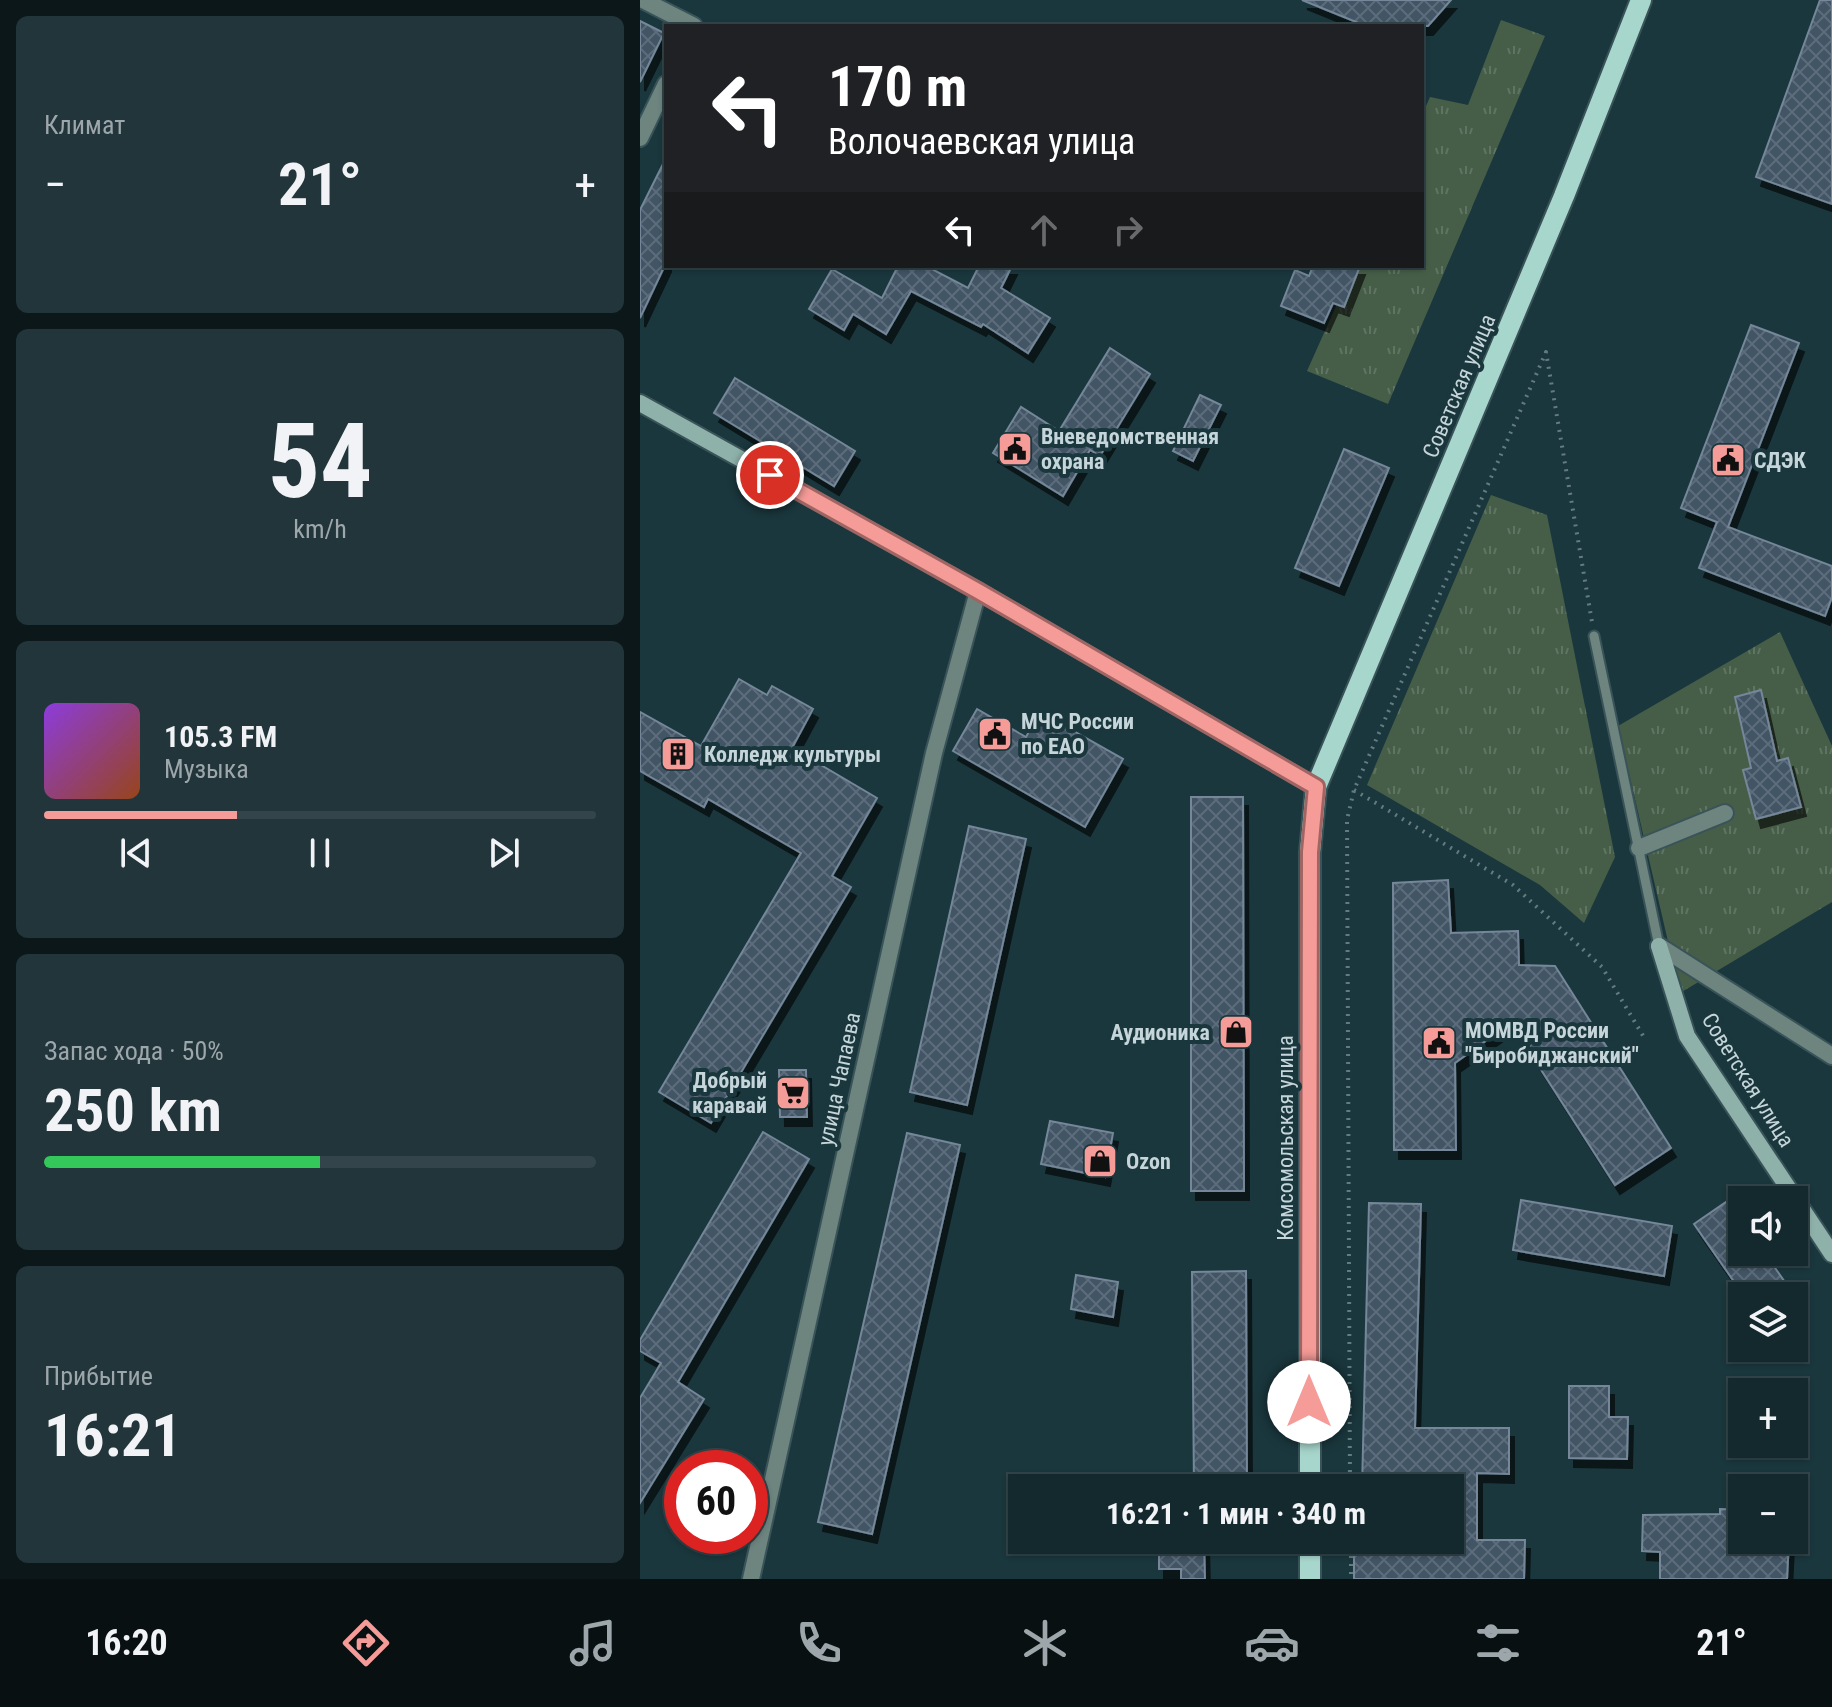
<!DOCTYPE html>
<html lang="ru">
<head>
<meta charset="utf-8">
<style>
  :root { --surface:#14292e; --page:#21353a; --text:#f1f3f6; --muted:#9da6aa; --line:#33454a; --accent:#f59b98 }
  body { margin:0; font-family:"Roboto Condensed",sans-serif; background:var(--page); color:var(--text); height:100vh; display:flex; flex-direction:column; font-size:30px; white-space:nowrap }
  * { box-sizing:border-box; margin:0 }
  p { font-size:26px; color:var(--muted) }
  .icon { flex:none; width:44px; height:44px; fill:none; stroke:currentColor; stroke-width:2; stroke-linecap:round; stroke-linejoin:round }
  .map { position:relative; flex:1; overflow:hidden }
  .details { display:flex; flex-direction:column; gap:16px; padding:16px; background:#0b1719; width:640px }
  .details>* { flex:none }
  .top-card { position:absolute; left:24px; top:24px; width:760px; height:244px; border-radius:0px; box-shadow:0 2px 6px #0004,0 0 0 2px var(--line); background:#202124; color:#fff; overflow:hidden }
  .buttons { position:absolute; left:1088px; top:1186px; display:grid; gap:16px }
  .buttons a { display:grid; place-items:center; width:80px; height:80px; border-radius:0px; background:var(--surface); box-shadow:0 2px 6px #0004,0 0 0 2px var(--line); font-size:40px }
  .speed { position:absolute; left:24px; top:1450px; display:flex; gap:16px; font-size:40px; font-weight:700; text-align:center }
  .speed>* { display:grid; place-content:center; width:104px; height:104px; border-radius:50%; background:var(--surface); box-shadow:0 2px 6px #0004,0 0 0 2px var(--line); line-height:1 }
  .speed .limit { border:12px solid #d22; background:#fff; color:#111 }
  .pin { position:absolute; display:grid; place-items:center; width:68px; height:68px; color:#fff; margin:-34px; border:4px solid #fff; border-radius:50%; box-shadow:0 2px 8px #0007 }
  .me { position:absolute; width:88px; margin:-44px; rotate:0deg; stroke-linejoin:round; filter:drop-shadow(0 0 6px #0008) }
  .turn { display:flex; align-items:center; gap:28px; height:168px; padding:0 32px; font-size:36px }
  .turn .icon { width:104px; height:104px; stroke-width:2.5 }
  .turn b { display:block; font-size:56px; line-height:68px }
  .lanes { display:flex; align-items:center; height:76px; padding:0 32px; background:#0003; justify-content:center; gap:40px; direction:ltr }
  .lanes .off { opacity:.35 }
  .big { font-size:60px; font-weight:700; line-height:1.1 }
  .details .widget { flex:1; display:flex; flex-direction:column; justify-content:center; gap:12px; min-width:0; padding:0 28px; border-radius:12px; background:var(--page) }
  .details .dial { align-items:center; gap:0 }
  .dial b { font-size:104px; line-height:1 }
  .song { display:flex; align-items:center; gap:24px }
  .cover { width:96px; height:96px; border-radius:12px; background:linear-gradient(135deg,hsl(270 70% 55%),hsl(20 70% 35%)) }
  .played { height:8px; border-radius:4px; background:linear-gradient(90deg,var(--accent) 35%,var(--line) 35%) }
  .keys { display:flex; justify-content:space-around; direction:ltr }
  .heat { display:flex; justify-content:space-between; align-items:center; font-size:44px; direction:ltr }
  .charge { height:12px; border-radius:6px; background:linear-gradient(90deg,#34c759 50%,var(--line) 0) }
  .trip { position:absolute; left:368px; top:1474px; width:456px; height:80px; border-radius:0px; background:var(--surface); box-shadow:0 2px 6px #0004,0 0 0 2px var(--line); font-weight:700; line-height:80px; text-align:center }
  .tabs { display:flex; height:128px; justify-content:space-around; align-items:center; background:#081012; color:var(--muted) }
  .tabs .icon { width:56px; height:56px }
  .tabs .on { color:var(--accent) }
  .tabs b { font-size:36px; color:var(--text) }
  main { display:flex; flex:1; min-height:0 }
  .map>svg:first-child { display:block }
  .grass { fill:url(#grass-tufts) }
  .building { fill:url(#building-cross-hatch); stroke:#748799; stroke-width:2; filter:url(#shadow) }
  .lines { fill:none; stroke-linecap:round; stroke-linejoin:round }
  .lane-casing { stroke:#395359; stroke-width:13 }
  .street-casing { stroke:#395359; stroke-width:20 }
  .secondary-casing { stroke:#395359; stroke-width:20 }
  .primary-casing { stroke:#395359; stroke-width:24 }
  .path { stroke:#647b81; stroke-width:4; stroke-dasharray:2 6; stroke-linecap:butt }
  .lane { stroke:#6d847f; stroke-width:9 }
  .street { stroke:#6d847f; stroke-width:16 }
  .secondary { stroke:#8eb2aa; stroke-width:16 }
  .primary { stroke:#a7d6cc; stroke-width:20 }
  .route-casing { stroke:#9f6563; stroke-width:20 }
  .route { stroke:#f59b98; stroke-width:14 }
  .labels { text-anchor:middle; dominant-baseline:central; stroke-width:8; stroke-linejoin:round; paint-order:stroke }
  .street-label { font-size:22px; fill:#c5d5d9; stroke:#1a373d }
  .poi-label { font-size:22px; font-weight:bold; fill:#c5d5d9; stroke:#1a373d; text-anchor:start }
</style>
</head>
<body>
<main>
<section class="details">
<div class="widget"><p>Климат</p>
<div class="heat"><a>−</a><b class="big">21°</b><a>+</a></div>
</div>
<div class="widget dial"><b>54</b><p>km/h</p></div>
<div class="widget">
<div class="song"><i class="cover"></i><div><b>105.3 FM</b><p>Музыка</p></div></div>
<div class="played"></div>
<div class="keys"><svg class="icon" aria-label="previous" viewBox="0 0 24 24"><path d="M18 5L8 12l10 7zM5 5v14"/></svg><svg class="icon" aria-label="pause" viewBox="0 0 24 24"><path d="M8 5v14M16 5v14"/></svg><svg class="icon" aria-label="next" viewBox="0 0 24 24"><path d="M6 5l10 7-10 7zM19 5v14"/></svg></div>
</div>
<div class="widget"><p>Запас хода · 50%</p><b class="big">250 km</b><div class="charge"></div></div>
<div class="widget"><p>Прибытие</p><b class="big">16:21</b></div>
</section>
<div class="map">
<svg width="1192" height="1579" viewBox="0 0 1192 1579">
  <defs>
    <pattern id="grass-tufts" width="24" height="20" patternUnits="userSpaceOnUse" patternTransform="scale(2)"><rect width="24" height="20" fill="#465e48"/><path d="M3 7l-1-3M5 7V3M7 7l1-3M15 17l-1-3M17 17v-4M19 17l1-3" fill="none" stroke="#5f7462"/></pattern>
    <pattern id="building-cross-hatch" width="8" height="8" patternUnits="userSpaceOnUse" patternTransform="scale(2)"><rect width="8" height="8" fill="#425465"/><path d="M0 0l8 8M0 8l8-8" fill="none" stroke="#5c6c7a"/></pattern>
    <filter id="shadow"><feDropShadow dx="5" dy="9" stdDeviation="0" flood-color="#0009"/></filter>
  </defs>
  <rect width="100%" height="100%" fill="#1a373d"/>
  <!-- grass -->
  <g class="grass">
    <polygon points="861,20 905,36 748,404 667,371 714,266 782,266 782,115 790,97 828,105"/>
    <polygon points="851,495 907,515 975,857 944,923 900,885 727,785"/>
    <polygon points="1140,632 1192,746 1192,902 1040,993 978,726"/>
  </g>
  <!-- building -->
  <g class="building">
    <polygon points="662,0 811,0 788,26 726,26"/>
    <polygon points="1180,0 1192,0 1192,204 1116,177"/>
    <polygon points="0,21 24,33 0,82"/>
    <polygon points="26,158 26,263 0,318 0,210"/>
    <polygon points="258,266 286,266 328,288 339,266 372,266 361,288 410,318 388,353 343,324 341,327 271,291 246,334 213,314 204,330 169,309 192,269 242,298"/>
    <polygon points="673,266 720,266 704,307 693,303 684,323 641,306 655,270 669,276"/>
    <polygon points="1111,325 1159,343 1088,527 1192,566 1192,597 1185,616 1059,568 1077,522 1041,508"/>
    <polygon points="470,348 510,374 460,456 450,450 423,496 353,453 381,407 419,431"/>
    <polygon points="95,378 215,451 194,486 74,413"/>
    <polygon points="560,395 581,405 553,461 533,451"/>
    <polygon points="704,449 749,468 699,586 655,568"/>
    <polygon points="99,679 127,695 132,686 173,709 152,748 237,798 192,876 211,887 71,1123 19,1092 161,853 68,799 64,807 0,771 0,712 61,746"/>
    <polygon points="1121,690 1137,761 1148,758 1161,807 1116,819 1103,770 1111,768 1095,697"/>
    <polygon points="337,709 386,737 400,712 483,759 445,827 313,751"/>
    <polygon points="551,797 603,797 604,1191 551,1191"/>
    <polygon points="329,826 386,839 327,1105 270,1092"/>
    <polygon points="808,880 811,933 878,931 879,965 915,966 1031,1148 975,1185 871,1023 815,1063 816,1150 754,1150 753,883"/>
    <polygon points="139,1070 166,1070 167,1117 140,1117"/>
    <polygon points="410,1121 473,1133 465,1177 401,1164"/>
    <polygon points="123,1132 169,1159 38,1382 64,1399 0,1503 0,1398 21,1363 0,1351 0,1340"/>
    <polygon points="267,1133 320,1145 232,1534 178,1522"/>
    <polygon points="881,1200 1032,1226 1024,1276 873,1250"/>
    <polygon points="1089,1200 1102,1219 1102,1252 1124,1252 1149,1288 1138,1296 1104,1296 1054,1224"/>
    <polygon points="729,1203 781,1204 775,1428 869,1428 869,1474 837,1473 837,1540 885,1540 884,1579 714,1579 714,1540 810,1540 810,1488 722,1488"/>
    <polygon points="606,1271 607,1488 554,1488 552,1272"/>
    <polygon points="436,1275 478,1282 473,1317 431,1309"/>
    <polygon points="929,1386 969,1386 969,1417 988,1417 987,1459 929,1458"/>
    <polygon points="1080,1509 1102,1510 1102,1540 1149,1540 1147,1579 1020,1579 1020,1552 1002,1551 1003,1515 1080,1514"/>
    <polygon points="519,1540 564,1540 565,1579 541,1579 541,1569 519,1569"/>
  </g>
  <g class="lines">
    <!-- lane casing -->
    <g class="lane-casing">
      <polyline id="lane" points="954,636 1019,946"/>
    </g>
    <!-- street casing -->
    <g class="street-casing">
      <g id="street">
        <polyline points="3,0 54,26"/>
        <polyline points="0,138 26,84"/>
        <polyline points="999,848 1085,813"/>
        <polyline points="1019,946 1192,1056"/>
        <polyline points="111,1579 294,753 338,591"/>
      </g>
    </g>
    <!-- secondary casing -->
    <g class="secondary-casing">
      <g id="secondary">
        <polyline points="0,403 338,591 676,787"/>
        <polyline points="1019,946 1047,1036 1192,1254"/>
      </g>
    </g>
    <!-- primary casing -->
    <g class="primary-casing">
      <g id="primary">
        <polyline points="670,1488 670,852 676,787 924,196 1001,0"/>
        <polyline points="670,1540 670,1579"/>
      </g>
    </g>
    <!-- path -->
    <g class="path">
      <polyline points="714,790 873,885 962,967 1005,1039"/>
      <polyline points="710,1488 707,820 714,790 906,352 952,622"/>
      <polyline points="711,1540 711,1579"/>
    </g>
    <!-- lane -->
    <use href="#lane" class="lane"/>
    <!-- street -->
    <use href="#street" class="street"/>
    <!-- secondary -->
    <use href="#secondary" class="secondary"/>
    <!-- primary -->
    <use href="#primary" class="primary"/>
  </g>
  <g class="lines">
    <!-- route casing -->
    <g class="route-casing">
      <polyline id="route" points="130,475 338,591 676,787 670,852 669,1402"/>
    </g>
    <!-- route -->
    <use href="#route" class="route"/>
  </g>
  <!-- icons -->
  <defs>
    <g id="civic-square" transform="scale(1.8)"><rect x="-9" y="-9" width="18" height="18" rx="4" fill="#f59b98" stroke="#1a373d"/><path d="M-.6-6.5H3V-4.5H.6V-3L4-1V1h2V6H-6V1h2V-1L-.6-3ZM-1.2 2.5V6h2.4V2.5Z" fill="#111"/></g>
    <g id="building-square" transform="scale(1.8)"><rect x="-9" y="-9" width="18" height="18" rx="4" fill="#f59b98" stroke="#1a373d"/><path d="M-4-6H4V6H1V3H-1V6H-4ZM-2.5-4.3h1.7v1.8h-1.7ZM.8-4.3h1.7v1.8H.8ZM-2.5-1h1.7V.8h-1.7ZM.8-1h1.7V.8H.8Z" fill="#111"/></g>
    <g id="shop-square" transform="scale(1.8)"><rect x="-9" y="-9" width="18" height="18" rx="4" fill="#f59b98" stroke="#1a373d"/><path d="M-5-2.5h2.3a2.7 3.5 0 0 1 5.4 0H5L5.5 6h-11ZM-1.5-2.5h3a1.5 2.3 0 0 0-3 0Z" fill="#111"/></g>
    <g id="supermarket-square" transform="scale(1.8)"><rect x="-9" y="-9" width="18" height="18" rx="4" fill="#f59b98" stroke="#1a373d"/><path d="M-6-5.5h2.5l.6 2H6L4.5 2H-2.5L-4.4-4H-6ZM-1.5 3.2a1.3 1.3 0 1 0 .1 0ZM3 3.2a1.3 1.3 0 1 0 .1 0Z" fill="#111"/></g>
  </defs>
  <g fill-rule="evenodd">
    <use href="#civic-square" x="375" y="449"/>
    <use href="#civic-square" x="1088" y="460"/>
    <use href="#civic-square" x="355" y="734"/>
    <use href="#building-square" x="38" y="754"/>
    <use href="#shop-square" x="596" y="1032"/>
    <use href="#civic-square" x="799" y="1043"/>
    <use href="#supermarket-square" x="153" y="1093"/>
    <use href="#shop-square" x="460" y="1161"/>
  </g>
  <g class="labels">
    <!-- street labels -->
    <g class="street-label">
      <text transform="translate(819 386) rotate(-67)">Советская улица</text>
      <text transform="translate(199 1079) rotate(-78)">улица Чапаева</text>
      <text transform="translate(1108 1080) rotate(58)">Советская улица</text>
      <text transform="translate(645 1138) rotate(-90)">Комсомольская улица</text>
    </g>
    <!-- poi labels -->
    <g class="poi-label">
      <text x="401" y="436">Вневедомственная<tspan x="401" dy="25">охрана</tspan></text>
      <text x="1114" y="460">СДЭК</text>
      <text x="381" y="721">МЧС России<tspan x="381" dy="25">по ЕАО</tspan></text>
      <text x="64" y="754">Колледж культуры</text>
      <text x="825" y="1030">МОМВД России<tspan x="825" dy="25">"Биробиджанский"</tspan></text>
      <text x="570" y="1032" text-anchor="end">Аудионика</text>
      <text x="127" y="1080" text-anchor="end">Добрый<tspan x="127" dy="25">каравай</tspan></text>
      <text x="486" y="1161">Ozon</text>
    </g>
  </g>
</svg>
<div class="buttons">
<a><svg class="icon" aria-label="sound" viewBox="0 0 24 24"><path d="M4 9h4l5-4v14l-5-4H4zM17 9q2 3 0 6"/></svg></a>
<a><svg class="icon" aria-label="layers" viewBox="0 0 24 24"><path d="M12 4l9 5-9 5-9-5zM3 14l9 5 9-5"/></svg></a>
<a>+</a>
<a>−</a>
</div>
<div class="speed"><div class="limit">60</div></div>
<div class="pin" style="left:130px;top:475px;background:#d93025"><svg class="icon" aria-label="arrive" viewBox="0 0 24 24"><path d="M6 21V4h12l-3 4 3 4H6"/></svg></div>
<svg class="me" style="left:669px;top:1402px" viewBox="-20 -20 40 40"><circle r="19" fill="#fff"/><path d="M0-13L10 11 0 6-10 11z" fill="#f59b98"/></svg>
<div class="trip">16:21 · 1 мин · 340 m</div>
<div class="top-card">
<div class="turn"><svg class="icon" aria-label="left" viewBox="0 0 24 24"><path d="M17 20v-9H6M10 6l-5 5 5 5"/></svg><div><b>170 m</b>Волочаевская улица</div></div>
<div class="lanes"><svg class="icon" aria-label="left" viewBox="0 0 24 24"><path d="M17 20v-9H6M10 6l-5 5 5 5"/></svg><svg class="icon off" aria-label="ahead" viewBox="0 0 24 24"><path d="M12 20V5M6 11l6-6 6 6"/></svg><svg class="icon off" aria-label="right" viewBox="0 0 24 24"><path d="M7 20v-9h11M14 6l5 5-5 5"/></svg></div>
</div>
</div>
</main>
<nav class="tabs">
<b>16:20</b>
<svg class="icon on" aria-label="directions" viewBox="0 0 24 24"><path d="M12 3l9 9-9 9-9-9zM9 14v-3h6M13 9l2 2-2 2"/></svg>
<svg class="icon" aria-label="music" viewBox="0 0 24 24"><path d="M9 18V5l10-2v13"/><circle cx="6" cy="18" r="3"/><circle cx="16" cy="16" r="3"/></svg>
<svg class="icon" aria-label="phone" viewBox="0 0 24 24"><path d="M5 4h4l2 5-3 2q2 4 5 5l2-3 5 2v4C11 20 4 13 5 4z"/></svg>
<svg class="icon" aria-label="climate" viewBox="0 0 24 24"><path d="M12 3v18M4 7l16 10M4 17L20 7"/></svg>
<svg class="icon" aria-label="car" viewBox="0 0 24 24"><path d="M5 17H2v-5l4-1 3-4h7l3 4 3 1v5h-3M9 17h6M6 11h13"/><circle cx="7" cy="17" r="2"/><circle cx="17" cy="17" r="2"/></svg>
<svg class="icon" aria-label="filters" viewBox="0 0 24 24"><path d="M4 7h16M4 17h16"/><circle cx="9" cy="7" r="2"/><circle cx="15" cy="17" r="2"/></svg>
<b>21°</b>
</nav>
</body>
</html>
